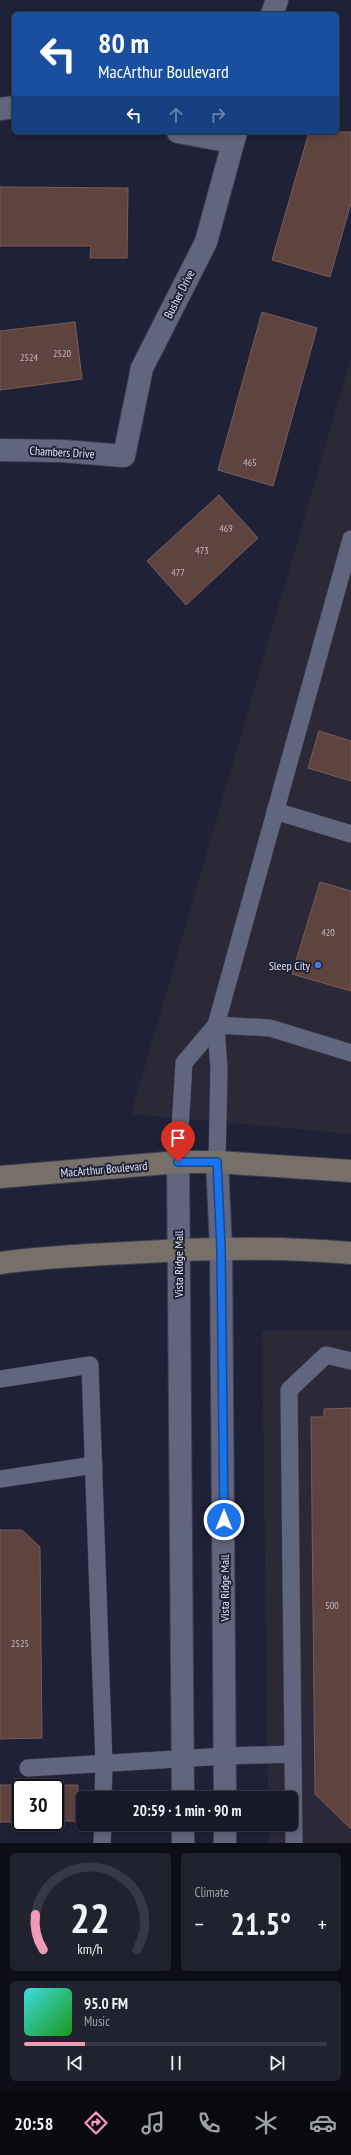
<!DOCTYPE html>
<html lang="en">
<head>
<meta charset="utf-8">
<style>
  :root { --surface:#171928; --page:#202230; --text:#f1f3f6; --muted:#9ea0a8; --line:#363845; --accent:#f09ab5 }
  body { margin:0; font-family:"PT Sans Narrow",sans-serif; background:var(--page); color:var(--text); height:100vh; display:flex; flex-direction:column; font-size:15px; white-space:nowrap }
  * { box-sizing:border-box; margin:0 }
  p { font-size:13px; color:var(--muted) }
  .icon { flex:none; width:22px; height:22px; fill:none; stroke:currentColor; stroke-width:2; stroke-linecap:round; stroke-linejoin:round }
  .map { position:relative; height:1843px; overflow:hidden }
  .drawer { display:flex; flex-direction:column; gap:10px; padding:10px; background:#0d0e16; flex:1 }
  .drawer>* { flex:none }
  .hud { position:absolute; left:12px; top:12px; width:327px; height:122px; border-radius:6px; box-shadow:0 2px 6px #0003,0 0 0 1px var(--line); background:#1a4fa0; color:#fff; overflow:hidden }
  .speed { position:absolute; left:12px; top:1779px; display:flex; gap:8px; font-size:20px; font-weight:700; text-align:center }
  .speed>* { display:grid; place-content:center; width:52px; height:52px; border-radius:50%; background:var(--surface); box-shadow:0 2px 6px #0003,0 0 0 1px var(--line); line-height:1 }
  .speed .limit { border:2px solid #111; border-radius:6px; background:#fff; color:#111 }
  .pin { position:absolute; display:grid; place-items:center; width:34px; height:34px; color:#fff; margin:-41px -17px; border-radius:50% 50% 50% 0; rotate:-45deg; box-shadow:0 0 4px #0007 }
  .pin .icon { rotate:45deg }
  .me { position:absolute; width:44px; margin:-22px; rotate:0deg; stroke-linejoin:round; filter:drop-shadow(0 0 3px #0008) }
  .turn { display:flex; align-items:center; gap:14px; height:84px; padding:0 20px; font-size:18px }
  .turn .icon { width:52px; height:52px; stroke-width:2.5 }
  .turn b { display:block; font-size:28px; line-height:34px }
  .lanes { display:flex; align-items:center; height:38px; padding:0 20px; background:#0003; justify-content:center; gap:20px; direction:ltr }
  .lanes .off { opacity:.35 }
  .big { font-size:30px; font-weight:800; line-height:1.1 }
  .drawer .card { flex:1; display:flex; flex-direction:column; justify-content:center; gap:6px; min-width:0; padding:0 14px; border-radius:6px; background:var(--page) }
  .drawer .dial { align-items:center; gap:0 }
  .dial svg { height:104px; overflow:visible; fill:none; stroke:var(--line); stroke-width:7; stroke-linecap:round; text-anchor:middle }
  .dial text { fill:var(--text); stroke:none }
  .song { display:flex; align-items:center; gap:12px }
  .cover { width:48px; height:48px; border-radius:6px; background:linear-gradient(135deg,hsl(180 70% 55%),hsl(120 70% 35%)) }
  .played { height:4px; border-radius:2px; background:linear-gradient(90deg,var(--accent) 20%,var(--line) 20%) }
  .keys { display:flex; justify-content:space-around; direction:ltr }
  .heat { display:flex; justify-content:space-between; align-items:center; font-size:22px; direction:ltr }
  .drawer .tiles { flex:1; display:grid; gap:10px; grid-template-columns:1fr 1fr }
  .card:last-child { grid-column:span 2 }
  .trip { position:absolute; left:76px; top:1791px; width:222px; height:40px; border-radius:6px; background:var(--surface); box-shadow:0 2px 6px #0003,0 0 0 1px var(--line); font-weight:800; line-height:40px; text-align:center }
  .menu { display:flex; height:64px; justify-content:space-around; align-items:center; background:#090a10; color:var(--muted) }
  .menu .icon { width:28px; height:28px }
  .menu .selected { color:var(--accent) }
  .menu b { font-size:18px; color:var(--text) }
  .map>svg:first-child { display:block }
  .commercial { fill:#2b2838 }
  .building { fill:#5e433f; stroke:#7a5d58 }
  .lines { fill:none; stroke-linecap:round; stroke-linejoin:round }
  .service-casing { stroke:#3d3e50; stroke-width:18 }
  .minor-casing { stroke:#3d3e50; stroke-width:24 }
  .secondary-casing { stroke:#3d3e50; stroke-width:24 }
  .service { stroke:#62657e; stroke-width:17 }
  .minor { stroke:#62657e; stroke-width:22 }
  .secondary { stroke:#767068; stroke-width:22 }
  .route-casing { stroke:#114b97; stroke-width:10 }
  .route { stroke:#1a73e8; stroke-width:7 }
  .shop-dot { fill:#3f7fe0; stroke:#1f2136; stroke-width:1.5 }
  .labels { text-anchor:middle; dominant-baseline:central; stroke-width:4; stroke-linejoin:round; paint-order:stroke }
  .number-label { font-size:10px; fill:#c1bcc5 }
  .street-label { font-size:12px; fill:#e2e4f2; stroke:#1f2136 }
  .poi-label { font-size:12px; fill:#e2e4f2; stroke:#1f2136; text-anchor:end }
</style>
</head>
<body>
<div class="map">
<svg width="351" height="1843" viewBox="0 0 351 1843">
  <rect width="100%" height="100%" fill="#1f2136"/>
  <!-- commercial -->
  <g class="commercial">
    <polygon points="351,358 351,1134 131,1114 259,673"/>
    <polygon points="262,1331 351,1331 351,1843 269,1843 268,1824 291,1824 291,1798 268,1798"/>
  </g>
  <!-- building -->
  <g class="building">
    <polygon points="309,132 351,132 351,203 330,277 272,260"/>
    <polygon points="0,187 128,188 127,258 90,258 91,246 0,246"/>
    <polygon points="262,312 317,328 273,486 218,470"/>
    <polygon points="75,322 82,379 0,390 0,331"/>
    <polygon points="219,495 258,538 186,605 147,561"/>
    <polygon points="319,731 351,741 351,781 308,768"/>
    <polygon points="320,882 351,891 351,991 292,974"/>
    <polygon points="351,1408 351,1829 315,1794 311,1417 324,1417 324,1409"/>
    <polygon points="0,1530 22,1530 40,1547 42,1738 0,1739"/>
    <polygon points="0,1785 78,1785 78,1821 55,1821 55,1788 21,1788 21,1822 0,1822"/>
  </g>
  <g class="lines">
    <!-- service casing -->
    <g class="service-casing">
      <g id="service">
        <polyline points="275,811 351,834"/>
        <polyline points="216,1025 270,1028 351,1053"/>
        <polyline points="178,1162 184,1063 216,1025"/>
        <polyline points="217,1162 219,1069 216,1025 351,539"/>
        <polyline points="0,1379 90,1365 104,1764 103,1798"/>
        <polyline points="0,1479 94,1465"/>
        <polyline points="28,1768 226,1756 292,1754"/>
        <polyline points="102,1843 103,1824"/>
        <polyline points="294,1843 289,1390 326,1355 351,1361"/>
      </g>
    </g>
    <!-- minor casing -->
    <g class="minor-casing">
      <g id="minor">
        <polyline points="272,14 277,0"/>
        <polyline points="0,109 14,107"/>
        <polyline points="178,132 232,142"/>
        <polyline points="0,450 63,451 124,456 142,368 206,242 236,132"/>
        <polyline points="178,1162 183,1798"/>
        <polyline points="217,1162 221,1248 225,1798"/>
        <polyline points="183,1824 183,1843"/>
        <polyline points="225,1843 225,1824"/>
      </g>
    </g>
    <!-- secondary casing -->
    <g class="secondary-casing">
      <g id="secondary">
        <polyline points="0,1177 178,1162 217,1162 351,1171"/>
        <path d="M0,1263C42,1257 84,1255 127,1253C202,1248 276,1246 351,1253"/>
      </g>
    </g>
    <!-- service -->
    <use href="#service" class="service"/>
    <!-- minor -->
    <use href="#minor" class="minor"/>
    <!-- secondary -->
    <use href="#secondary" class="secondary"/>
  </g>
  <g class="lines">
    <!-- route casing -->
    <g class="route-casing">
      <polyline id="route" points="178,1162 217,1162 221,1248 224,1520"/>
    </g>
    <!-- route -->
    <use href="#route" class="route"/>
  </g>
  <!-- markers -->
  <circle class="shop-dot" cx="318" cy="965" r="4"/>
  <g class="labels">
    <!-- number labels -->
    <g class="number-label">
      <text x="62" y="353">2520</text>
      <text x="29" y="357">2524</text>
      <text x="250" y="462">465</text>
      <text x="226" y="528">469</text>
      <text x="202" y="550">473</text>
      <text x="178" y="572">477</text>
      <text x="328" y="932">420</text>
      <text x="332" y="1605">500</text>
      <text x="20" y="1643">2525</text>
    </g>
    <!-- street labels -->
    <g class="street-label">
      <text transform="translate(179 294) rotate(-63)">Busher Drive</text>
      <text transform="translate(62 452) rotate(3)">Chambers Drive</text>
      <text transform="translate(104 1169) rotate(-5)">MacArthur Boulevard</text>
      <text transform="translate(178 1264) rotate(-90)">Vista Ridge Mall</text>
      <text transform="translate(224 1588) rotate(-90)">Vista Ridge Mall</text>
    </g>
    <!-- poi labels -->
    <g class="poi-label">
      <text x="310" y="965">Sleep City</text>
    </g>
  </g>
</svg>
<div class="speed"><div class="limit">30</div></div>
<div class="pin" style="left:178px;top:1162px;background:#d93025"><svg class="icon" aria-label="arrive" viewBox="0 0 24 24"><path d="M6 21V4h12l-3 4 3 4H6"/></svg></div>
<svg class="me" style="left:224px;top:1520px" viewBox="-20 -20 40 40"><circle r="17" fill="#1a73e8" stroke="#fff" stroke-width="3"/><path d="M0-11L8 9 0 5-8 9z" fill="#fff"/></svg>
<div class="trip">20:59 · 1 min · 90 m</div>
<div class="hud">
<div class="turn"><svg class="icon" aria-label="left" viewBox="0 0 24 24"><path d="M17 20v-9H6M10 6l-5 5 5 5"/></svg><div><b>80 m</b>MacArthur Boulevard</div></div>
<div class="lanes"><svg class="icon" aria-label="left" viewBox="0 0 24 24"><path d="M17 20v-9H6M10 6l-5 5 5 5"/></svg><svg class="icon off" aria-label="ahead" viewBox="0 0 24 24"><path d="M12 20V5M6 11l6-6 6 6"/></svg><svg class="icon off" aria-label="right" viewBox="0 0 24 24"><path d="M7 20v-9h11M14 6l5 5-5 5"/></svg></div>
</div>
</div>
<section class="drawer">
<div class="tiles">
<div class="card dial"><svg viewBox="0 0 100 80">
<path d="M14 69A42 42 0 1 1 86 69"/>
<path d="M14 69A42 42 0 0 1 8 42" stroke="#f09ab5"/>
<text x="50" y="56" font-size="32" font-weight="700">22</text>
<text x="50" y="72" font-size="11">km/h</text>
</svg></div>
<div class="card"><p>Climate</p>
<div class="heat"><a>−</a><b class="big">21.5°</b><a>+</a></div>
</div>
<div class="card">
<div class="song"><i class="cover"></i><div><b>95.0 FM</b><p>Music</p></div></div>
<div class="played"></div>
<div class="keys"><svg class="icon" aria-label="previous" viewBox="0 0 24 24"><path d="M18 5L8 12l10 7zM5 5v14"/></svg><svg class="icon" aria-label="pause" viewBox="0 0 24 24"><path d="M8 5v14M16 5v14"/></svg><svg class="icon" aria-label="next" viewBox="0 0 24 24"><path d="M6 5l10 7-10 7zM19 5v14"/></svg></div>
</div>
</div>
</section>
<nav class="menu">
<b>20:58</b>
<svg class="icon selected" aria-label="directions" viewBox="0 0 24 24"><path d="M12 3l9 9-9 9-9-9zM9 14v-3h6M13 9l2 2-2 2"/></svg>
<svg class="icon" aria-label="music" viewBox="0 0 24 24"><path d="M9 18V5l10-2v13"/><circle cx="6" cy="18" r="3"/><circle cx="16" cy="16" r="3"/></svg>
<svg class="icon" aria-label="phone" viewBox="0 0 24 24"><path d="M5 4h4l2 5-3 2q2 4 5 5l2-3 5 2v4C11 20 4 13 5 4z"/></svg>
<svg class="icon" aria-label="climate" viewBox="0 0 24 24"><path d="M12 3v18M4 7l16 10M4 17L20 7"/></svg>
<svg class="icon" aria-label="car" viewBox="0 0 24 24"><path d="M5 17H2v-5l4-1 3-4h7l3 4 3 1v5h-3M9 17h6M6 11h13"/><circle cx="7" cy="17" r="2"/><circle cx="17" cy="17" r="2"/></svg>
</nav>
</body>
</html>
